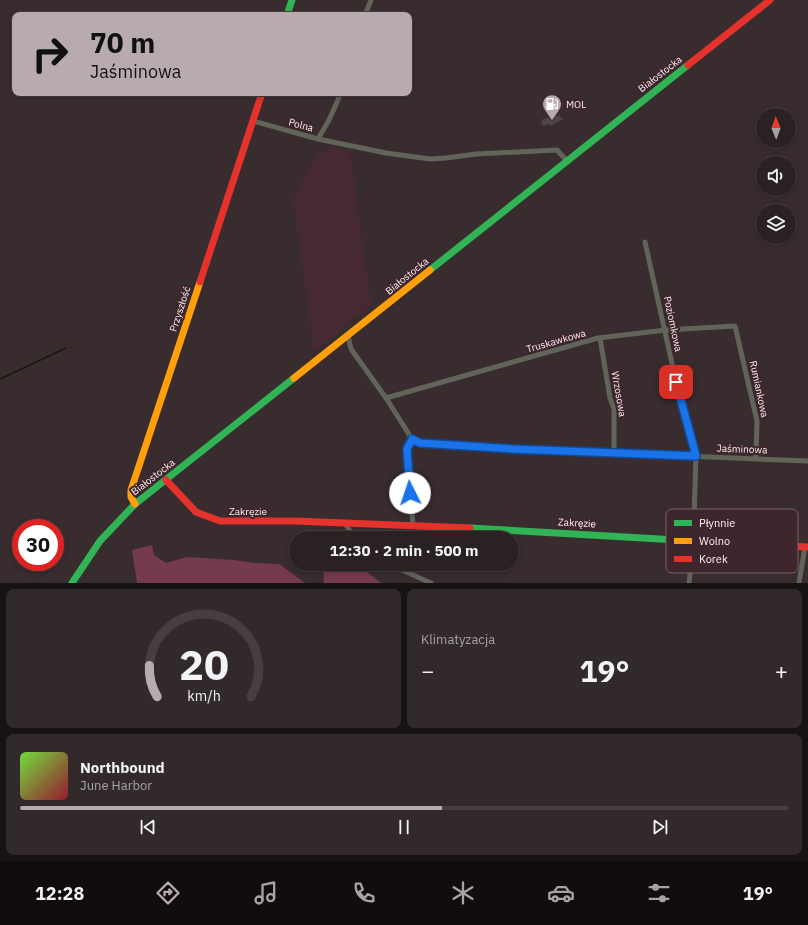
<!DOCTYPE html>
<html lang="pl">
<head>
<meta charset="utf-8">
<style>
  :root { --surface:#2a2123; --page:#32292b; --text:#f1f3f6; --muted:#a5a3a6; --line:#463e41; --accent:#b8abae }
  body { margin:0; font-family:"IBM Plex Sans",sans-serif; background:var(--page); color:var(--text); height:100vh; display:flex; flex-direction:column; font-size:15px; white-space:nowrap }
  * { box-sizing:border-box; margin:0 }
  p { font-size:13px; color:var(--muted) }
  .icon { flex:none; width:22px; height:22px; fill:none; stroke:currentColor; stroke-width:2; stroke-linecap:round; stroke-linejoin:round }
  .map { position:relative; height:583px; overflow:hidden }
  .sheet { display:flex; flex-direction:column; gap:6px; padding:6px; background:#171213; flex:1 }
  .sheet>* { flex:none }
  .top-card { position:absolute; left:12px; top:12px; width:400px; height:84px; border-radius:8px; box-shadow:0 2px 6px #0003,0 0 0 1px var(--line); background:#b8abae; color:#111; overflow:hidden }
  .needle { width:26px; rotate:359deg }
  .tools { position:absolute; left:756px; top:108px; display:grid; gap:8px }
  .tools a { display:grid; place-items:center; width:40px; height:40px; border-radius:50%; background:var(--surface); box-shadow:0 2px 6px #0003,0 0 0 1px var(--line); font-size:20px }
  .speed { position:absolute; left:12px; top:519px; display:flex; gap:8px; font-size:20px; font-weight:700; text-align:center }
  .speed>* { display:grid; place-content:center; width:52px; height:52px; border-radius:50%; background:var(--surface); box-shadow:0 2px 6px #0003,0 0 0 1px var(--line); line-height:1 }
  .speed .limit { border:6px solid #d22; background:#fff; color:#111 }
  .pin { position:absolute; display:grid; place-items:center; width:34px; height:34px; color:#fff; margin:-17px; border-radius:8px; box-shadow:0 2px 6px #0006 }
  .me { position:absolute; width:44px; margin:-22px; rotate:356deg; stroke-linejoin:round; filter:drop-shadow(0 0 3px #0008) }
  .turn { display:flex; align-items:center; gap:14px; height:84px; padding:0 12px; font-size:18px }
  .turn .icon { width:52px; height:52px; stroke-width:2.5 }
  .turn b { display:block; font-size:28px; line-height:34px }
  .big { font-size:30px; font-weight:800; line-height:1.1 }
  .sheet .tile { flex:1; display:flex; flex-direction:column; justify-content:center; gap:6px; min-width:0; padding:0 14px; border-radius:8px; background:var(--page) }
  .sheet .dial { align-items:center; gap:0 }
  .dial svg { height:104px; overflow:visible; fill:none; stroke:var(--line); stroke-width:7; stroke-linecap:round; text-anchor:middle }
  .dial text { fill:var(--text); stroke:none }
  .song { display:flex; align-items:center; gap:12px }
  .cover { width:48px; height:48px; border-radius:6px; background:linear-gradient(135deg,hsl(100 70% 55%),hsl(350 70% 35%)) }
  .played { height:4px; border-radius:2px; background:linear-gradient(90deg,var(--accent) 55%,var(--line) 55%) }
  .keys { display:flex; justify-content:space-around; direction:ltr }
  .heat { display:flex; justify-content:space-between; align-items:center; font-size:22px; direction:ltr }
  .sheet .tiles { flex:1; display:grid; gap:6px; grid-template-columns:1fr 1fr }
  .tile:last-child { grid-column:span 2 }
  .trip { position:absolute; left:289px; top:531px; width:230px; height:40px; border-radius:20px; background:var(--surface); box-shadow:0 2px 6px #0003,0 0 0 1px var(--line); font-weight:800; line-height:40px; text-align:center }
  .tabs { display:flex; height:64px; justify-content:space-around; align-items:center; background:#110d0e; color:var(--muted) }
  .tabs .icon { width:28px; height:28px }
  .tabs .active { color:var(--accent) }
  .tabs b { font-size:18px; color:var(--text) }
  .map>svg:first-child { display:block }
  .built { fill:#462932 }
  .green { fill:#753b4c }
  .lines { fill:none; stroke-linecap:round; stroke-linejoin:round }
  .stream { stroke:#121b07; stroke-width:1.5 }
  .building { fill:#4e4346 }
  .street { stroke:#616459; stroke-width:5 }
  .fast { stroke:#30b455; stroke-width:7 }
  .slow { stroke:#ff9f0a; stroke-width:7 }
  .jam { stroke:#e5322d; stroke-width:7 }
  .route-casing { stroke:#114b97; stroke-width:10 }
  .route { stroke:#1a73e8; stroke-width:7 }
  .labels { text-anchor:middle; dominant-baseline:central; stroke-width:4; stroke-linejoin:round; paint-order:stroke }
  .street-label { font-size:10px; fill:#fdf0f3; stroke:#3e262c }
  .poi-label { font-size:10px; fill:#fdf0f3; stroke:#3e262c; text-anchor:start }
  .key { fill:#3e262c; stroke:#776368; stroke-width:1 }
  .key-label { font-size:11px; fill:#fdf0f3 }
</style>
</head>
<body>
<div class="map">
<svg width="808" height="583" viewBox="0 0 808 583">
  <rect width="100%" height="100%" fill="#382c2f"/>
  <!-- built -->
  <polygon class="built" points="330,147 350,151 371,305 354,320 352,319 342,327 341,331 314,351 293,198 317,154 326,152"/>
  <!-- green -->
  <g class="green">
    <polygon points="152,545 154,555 166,563 187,557 234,560 253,563 279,564 305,583 137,583 132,550"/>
    <polygon points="323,564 357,564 381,583 324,583"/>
  </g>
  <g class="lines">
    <!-- stream -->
    <polyline class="stream" points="0,379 66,348"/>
  </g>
  <!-- building -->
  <polygon class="building" points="554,116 560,116 563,119 551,126 550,124 543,126 541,122 543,119"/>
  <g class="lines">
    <!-- street -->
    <g class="street">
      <polyline points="365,15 371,0"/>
      <polyline points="253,121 318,139 329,120 341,93"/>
      <polyline points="318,139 386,153 430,159 446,158 476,154 557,150 567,161"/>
      <polyline points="645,242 679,395 696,456 693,548 689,583"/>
      <polyline points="348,336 351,349 386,398 412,439 407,449 413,526"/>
      <polyline points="600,338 610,398 614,409 614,453"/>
      <polyline points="386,398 598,338 666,330 735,326 757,421 756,458"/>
      <polyline points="412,439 420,443 513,449 808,461"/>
      <polyline points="345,523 354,538"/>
      <polyline points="389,564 431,583"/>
      <polyline points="799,583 805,547"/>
    </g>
    <!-- fast -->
    <g class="fast">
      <polyline points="287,15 292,0"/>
      <polyline points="430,270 688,65"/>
      <polyline points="470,528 677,540"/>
      <polyline points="72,583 100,541 135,504 294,378"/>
    </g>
    <!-- slow -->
    <g class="slow">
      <polyline points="294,378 430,270"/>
      <polyline points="135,504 131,497 131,490 200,282"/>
    </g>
    <!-- jam -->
    <g class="jam">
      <polyline points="688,65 770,0"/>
      <polyline points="200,282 262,93"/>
      <polyline points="166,480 196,512 220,521 295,521 470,528"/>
      <polyline points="677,540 808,547"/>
    </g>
  </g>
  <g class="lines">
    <!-- route casing -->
    <g class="route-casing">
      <polyline id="route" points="410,493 407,449 412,439 420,443 513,449 696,456 676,382"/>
    </g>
    <!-- route -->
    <use href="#route" class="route"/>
  </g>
  <!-- icons -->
  <defs>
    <g id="fuel-pin" transform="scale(1)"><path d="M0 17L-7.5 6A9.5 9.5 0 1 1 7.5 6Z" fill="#b8abae" stroke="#3e262c"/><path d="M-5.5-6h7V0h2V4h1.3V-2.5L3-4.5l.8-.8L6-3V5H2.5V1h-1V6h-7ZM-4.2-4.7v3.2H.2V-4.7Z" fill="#fff"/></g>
  </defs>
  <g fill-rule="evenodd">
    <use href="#fuel-pin" x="552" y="104"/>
  </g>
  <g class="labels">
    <!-- street labels -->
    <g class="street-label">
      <text transform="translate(660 74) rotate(-38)">Białostocka</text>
      <text transform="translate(301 125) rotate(15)">Polna</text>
      <text transform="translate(407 276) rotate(-39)">Białostocka</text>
      <text transform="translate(180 309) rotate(-72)">Przyszłość</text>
      <text transform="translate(673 324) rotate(78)">Poziomkowa</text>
      <text transform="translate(556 341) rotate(-16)">Truskawkowa</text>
      <text transform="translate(759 389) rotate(78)">Rumiankowa</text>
      <text transform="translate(619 394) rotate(80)">Wrzosowa</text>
      <text transform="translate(742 449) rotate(2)">Jaśminowa</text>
      <text transform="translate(153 477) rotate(-38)">Białostocka</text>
      <text x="248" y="511">Zakręzie</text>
      <text transform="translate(577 523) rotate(3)">Zakręzie</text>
    </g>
    <!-- poi labels -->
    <g class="poi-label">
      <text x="566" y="104">MOL</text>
    </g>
  </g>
  <!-- legend -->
  <rect x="666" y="509" width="132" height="64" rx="6" class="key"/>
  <rect x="674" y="520" width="18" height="6" fill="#30b455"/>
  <rect x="674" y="538" width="18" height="6" fill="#ff9f0a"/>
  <rect x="674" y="556" width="18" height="6" fill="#e5322d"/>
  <g class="key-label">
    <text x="699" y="527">Płynnie</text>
    <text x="699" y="545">Wolno</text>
    <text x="699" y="563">Korek</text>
  </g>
</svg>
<div class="tools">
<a><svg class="needle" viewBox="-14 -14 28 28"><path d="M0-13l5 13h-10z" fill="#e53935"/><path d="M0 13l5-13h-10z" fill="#a5a3a6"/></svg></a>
<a><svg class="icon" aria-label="sound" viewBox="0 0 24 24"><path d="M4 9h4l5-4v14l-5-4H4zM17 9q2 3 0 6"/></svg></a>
<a><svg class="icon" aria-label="layers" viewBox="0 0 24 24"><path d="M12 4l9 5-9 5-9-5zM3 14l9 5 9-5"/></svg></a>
</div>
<div class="speed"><div class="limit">30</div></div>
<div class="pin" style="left:676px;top:382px;background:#d93025"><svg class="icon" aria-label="arrive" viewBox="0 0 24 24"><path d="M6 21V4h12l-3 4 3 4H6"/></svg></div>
<svg class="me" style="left:410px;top:493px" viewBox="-20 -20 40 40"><circle r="19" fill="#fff"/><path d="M0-13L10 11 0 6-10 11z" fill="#1a73e8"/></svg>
<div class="trip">12:30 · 2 min · 500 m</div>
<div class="top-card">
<div class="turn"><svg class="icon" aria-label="right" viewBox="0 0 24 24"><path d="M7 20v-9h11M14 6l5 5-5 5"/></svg><div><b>70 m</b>Jaśminowa</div></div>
</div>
</div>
<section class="sheet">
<div class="tiles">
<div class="tile dial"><svg viewBox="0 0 100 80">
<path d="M14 69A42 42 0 1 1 86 69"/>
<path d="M14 69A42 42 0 0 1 8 45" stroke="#b8abae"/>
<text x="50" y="56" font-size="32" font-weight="700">20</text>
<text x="50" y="72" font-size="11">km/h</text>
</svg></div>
<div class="tile"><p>Klimatyzacja</p>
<div class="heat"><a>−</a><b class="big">19°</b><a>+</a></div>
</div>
<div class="tile">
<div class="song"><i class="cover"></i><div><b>Northbound</b><p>June Harbor</p></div></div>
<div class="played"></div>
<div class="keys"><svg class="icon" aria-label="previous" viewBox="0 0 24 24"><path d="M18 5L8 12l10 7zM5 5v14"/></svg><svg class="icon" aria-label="pause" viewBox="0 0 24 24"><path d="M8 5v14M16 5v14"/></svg><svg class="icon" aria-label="next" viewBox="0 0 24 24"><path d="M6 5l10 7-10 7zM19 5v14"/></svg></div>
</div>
</div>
</section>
<nav class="tabs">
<b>12:28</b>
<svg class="icon active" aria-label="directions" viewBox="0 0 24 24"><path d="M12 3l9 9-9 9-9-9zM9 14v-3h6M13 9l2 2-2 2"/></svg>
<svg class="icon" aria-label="music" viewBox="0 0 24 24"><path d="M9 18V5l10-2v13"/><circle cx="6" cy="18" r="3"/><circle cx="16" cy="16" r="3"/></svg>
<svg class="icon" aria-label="phone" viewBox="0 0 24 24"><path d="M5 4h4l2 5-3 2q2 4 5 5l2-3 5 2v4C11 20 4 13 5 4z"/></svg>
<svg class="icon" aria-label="climate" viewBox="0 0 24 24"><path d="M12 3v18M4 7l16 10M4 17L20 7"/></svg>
<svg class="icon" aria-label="car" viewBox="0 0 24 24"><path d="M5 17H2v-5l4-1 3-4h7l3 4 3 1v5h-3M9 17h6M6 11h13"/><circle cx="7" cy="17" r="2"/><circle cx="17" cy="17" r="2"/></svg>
<svg class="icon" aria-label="filters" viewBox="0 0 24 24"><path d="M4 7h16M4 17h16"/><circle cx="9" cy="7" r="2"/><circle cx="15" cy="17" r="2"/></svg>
<b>19°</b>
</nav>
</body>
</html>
